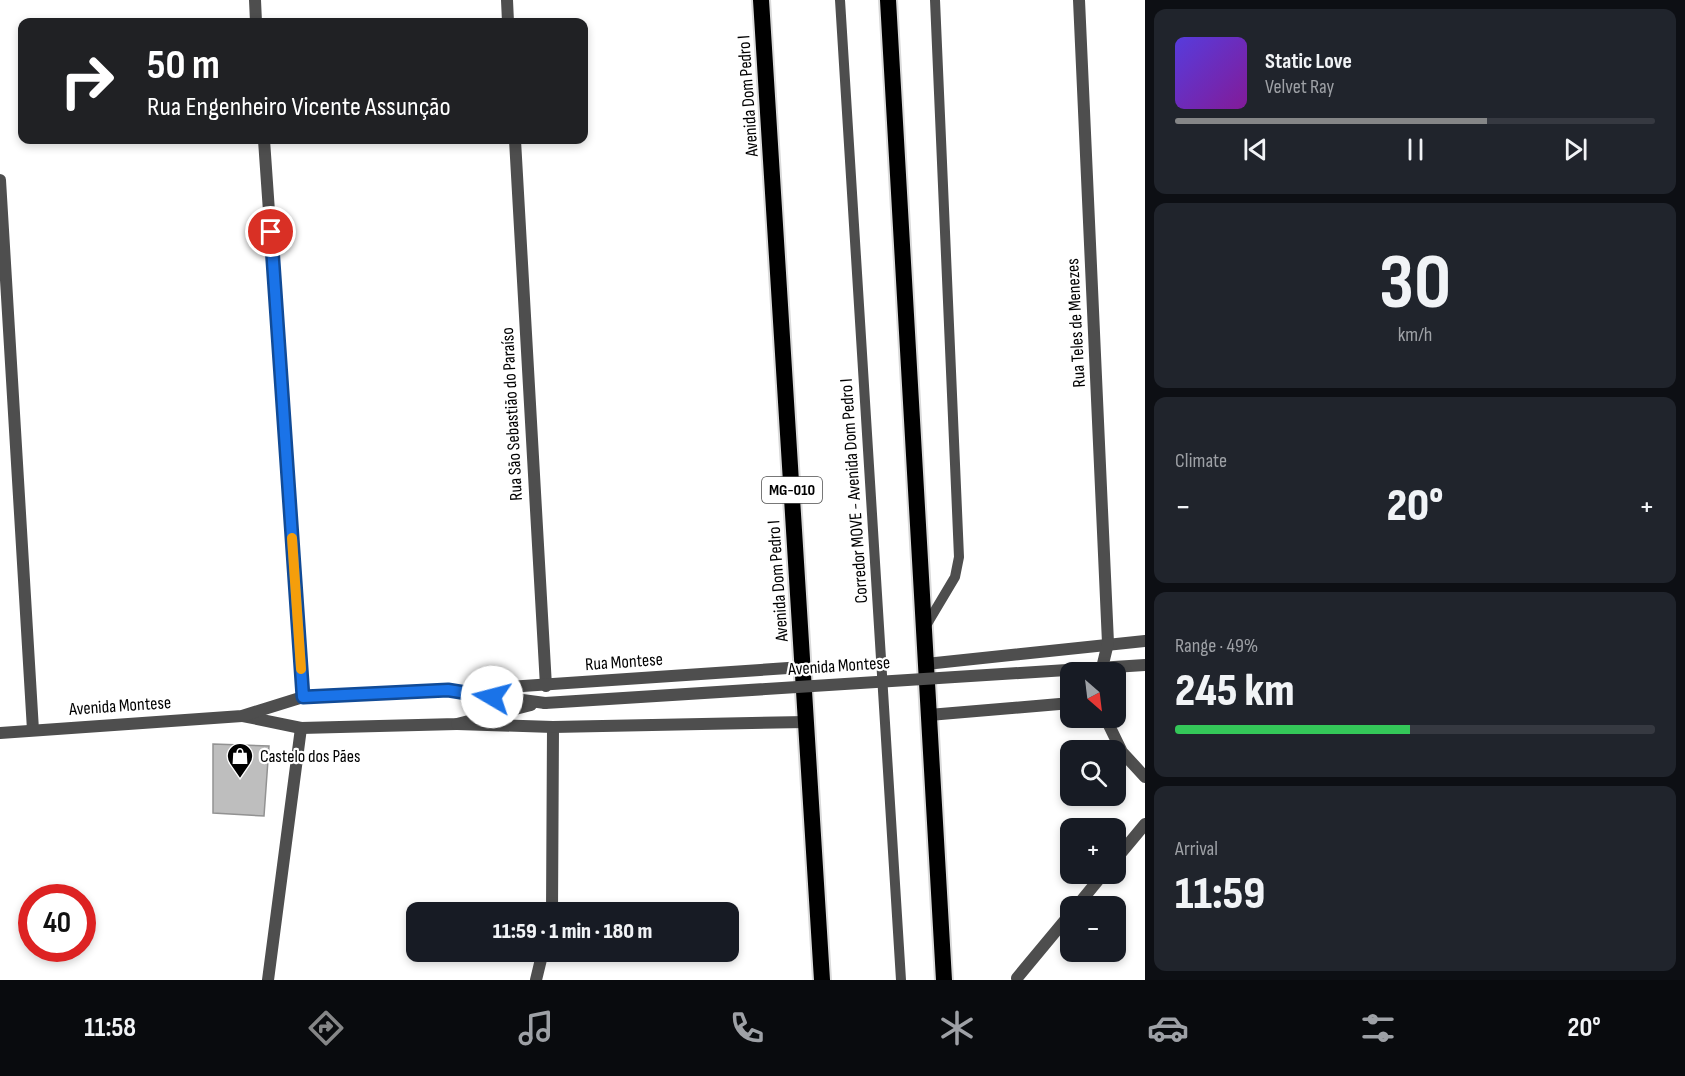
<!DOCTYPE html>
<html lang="en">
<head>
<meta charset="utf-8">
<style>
  :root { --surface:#171b24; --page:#20242c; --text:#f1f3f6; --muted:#9ea1a6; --line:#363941; --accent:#858687 }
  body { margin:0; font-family:"Sofia Sans Condensed",sans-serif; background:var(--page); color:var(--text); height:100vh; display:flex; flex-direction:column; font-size:22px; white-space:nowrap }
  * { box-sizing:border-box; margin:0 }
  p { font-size:20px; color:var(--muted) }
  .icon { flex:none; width:33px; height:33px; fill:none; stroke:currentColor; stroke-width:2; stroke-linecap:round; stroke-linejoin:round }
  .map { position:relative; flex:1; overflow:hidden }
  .panel { display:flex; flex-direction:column; gap:9px; padding:9px; background:#0d0f14; width:540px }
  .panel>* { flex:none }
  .banner { position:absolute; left:18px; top:18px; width:570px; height:126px; border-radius:12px; box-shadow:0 3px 9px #0003; background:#202124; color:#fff; overflow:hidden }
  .needle { width:39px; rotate:152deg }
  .fabs { position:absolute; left:1060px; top:662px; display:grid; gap:12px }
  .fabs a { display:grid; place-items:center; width:66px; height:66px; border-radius:12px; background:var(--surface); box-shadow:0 3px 9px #0003; font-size:30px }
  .speed { position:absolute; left:18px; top:884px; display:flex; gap:12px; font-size:30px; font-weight:700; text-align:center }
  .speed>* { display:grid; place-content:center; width:78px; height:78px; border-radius:50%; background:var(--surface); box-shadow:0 3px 9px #0003; line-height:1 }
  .speed .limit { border:9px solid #d22; background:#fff; color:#111 }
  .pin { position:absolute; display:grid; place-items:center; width:51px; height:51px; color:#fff; margin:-26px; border:3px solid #fff; border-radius:50%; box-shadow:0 2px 6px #0007 }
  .me { position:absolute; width:66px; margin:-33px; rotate:278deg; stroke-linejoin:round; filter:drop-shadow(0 0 4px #0008) }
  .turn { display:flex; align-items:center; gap:21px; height:126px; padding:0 30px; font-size:27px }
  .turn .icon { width:78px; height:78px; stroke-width:2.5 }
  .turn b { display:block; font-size:42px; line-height:51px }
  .big { font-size:45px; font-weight:800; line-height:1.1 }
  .panel .tile { flex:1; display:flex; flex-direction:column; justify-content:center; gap:9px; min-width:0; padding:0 21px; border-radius:12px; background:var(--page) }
  .panel .dial { align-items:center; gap:0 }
  .dial b { font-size:78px; line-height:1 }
  .song { display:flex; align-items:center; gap:18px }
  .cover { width:72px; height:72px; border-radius:9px; background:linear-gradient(135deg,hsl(250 70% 55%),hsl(290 70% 35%)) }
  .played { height:6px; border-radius:3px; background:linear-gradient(90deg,var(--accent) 65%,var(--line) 65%) }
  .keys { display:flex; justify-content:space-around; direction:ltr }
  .heat { display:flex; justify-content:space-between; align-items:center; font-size:33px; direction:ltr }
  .charge { height:9px; border-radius:4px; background:linear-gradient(90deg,#34c759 49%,var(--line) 0) }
  .trip { position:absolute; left:406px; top:902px; width:333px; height:60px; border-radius:12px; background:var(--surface); box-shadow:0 3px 9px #0003; font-weight:800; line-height:60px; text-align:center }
  .dock { display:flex; height:96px; justify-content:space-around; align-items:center; background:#090b0e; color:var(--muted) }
  .dock .icon { width:42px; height:42px }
  .dock .current { color:var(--accent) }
  .dock b { font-size:27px; color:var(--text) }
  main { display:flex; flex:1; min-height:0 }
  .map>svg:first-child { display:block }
  .building { fill:#bebebe; stroke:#929292; stroke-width:1.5 }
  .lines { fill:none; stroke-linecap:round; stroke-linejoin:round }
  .trunk-casing { stroke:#dbdbdb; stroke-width:20 }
  .service { stroke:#4e4e4e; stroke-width:10 }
  .minor { stroke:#4e4e4e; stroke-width:12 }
  .tertiary { stroke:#4e4e4e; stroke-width:12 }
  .trunk { stroke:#000; stroke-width:16 }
  .tertiary-bridge { stroke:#4e4e4e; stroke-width:12 }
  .route-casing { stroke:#114b97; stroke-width:15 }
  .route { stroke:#1a73e8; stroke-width:10 }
  .slow { stroke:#f59e0b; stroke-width:10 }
  .labels { text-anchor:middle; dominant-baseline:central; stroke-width:4.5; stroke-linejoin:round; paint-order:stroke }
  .shield { fill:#fff; stroke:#4c4c4c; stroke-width:1.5 }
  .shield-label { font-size:16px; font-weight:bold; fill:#000 }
  .street-label { font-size:18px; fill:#000; stroke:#fff }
  .poi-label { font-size:18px; fill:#000; stroke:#fff; text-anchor:start }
</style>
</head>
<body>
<main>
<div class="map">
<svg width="1145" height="980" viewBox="0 0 1145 980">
  <rect width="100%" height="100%" fill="#fff"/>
  <!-- building -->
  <polygon class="building" points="213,744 269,746 264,816 213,813"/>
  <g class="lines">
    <!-- trunk casing -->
    <g class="trunk-casing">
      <g id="trunk">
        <polyline points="761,0 822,980"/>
        <polyline points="888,0 944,980"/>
      </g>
    </g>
    <!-- service -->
    <g class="service">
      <polyline points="840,0 901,980"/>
      <polyline points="924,629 955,577 959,557 935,0"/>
    </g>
    <!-- minor -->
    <g class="minor">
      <polyline points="255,0 256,22"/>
      <polyline points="507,0 508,22"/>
      <polyline points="1079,0 1108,643"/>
      <polyline points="264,140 303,697"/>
      <polyline points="515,140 546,686"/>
      <polyline points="0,180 33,730"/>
      <polyline points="1116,859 1145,824"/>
      <polyline points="1077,906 1104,873"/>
      <polyline points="552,912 553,727"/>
      <polyline points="1017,978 1071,913"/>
      <polyline points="268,980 301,728"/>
      <polyline points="536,980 543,951"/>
    </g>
    <!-- tertiary -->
    <g class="tertiary">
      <polyline points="926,664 1145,641"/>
      <polyline points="1101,672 1108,643"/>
      <polyline points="478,689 803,667"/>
      <polyline points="929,715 1071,703"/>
      <polyline points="243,716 301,728 457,724 531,705"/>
      <polyline points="1105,717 1122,752 1145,777"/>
      <polyline points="457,724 553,727 806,722"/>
      <polyline points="0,733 242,716 303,697 448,690 545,703"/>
    </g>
    <!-- trunk -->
    <use href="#trunk" class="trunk"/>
    <!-- tertiary-bridge -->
    <polyline class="tertiary-bridge" points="545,703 1145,665"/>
  </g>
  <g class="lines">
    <!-- route casing -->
    <g class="route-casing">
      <polyline id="route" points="271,232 303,697 448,690 492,697"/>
    </g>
    <!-- route -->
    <use href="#route" class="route"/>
    <!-- slow -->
    <polyline class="slow" points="292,538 301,669"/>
  </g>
  <!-- icons -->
  <defs>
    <g id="shop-pin" transform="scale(1.35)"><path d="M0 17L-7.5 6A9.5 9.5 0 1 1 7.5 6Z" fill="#000" stroke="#fff"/><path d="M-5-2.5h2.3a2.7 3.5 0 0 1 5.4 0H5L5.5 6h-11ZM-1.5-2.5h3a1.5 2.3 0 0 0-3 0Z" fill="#fff"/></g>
  </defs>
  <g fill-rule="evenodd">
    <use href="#shop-pin" x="240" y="756"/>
  </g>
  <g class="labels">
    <!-- shield labels -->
    <rect class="shield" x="762" y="477" width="60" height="26" rx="4.5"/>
    <g class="shield-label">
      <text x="792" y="490">MG-010</text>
    </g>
    <!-- street labels -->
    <g class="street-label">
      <text transform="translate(748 96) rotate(-94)">Avenida Dom Pedro I</text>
      <text transform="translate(1076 323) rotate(-93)">Rua Teles de Menezes</text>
      <text transform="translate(512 414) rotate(-93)">Rua São Sebastião do Paraíso</text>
      <text transform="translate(854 491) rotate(-94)">Corredor MOVE - Avenida Dom Pedro I</text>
      <text transform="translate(778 581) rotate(-94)">Avenida Dom Pedro I</text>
      <text transform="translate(624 662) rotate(-4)">Rua Montese</text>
      <text transform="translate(839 666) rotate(-4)">Avenida Montese</text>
      <text transform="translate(120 706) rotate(-4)">Avenida Montese</text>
    </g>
    <!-- poi labels -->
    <g class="poi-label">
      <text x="260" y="756">Castelo dos Pães</text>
    </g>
  </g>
</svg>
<div class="fabs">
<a><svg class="needle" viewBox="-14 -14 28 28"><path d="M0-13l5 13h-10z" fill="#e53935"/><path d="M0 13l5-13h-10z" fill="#9ea1a6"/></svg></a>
<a><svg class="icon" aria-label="search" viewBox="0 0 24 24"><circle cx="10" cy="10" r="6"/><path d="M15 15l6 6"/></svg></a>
<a>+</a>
<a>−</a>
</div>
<div class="speed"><div class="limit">40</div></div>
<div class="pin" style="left:271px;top:232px;background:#d93025"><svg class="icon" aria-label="arrive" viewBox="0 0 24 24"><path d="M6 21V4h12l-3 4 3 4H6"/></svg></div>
<svg class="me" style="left:492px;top:697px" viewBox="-20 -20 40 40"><circle r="19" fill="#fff"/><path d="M0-13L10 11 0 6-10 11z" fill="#1a73e8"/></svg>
<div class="trip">11:59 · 1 min · 180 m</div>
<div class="banner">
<div class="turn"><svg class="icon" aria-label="right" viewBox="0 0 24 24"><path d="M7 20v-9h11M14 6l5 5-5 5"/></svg><div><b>50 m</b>Rua Engenheiro Vicente Assunção</div></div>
</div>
</div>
<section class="panel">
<div class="tile">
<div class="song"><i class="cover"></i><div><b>Static Love</b><p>Velvet Ray</p></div></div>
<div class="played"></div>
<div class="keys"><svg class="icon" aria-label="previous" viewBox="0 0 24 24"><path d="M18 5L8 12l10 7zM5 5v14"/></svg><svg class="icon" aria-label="pause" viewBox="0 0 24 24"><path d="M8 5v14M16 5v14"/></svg><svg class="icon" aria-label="next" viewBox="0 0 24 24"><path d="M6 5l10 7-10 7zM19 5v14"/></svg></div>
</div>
<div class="tile dial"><b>30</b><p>km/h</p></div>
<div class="tile"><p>Climate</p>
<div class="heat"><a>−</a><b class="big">20°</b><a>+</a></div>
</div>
<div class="tile"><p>Range · 49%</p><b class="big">245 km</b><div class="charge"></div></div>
<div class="tile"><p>Arrival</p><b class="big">11:59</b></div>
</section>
</main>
<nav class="dock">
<b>11:58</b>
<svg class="icon current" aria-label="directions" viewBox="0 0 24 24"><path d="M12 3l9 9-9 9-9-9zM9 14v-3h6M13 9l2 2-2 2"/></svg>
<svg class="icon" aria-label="music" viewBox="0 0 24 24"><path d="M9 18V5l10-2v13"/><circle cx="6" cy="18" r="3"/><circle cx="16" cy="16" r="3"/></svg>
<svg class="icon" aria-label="phone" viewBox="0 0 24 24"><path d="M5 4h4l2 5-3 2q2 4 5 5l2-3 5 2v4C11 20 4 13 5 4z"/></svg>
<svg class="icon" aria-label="climate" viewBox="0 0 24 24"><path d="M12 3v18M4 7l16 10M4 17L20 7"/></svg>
<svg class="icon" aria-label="car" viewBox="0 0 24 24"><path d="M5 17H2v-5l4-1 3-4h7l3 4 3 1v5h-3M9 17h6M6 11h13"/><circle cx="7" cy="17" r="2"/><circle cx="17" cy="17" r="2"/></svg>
<svg class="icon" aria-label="filters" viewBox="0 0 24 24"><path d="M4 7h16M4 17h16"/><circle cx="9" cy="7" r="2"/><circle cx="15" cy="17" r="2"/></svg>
<b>20°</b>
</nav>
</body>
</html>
